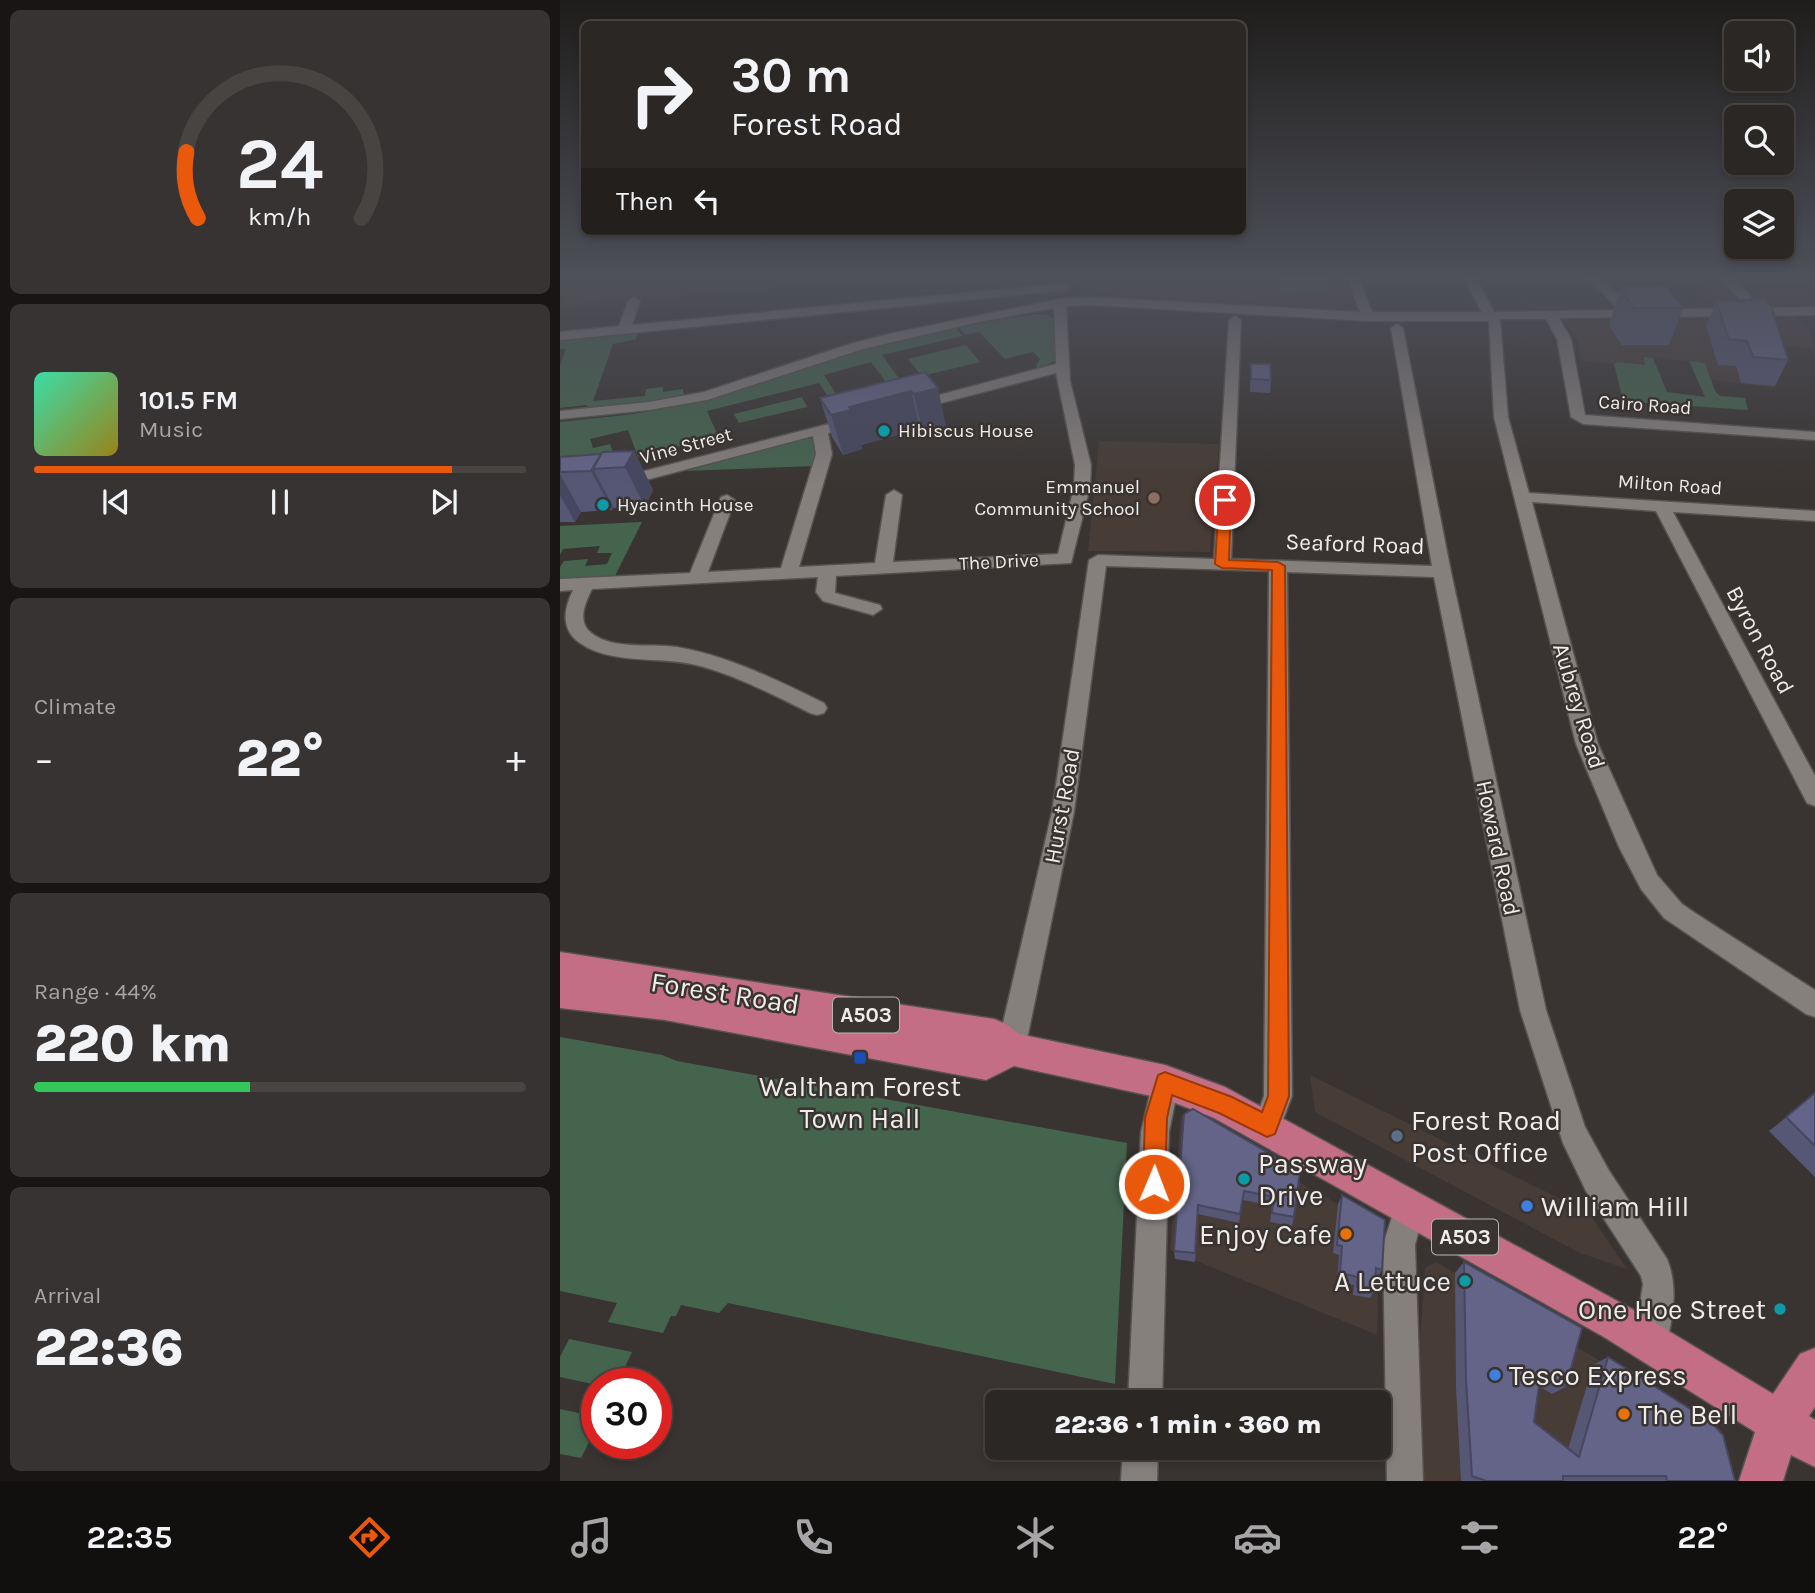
<!DOCTYPE html>
<html lang="en">
<head>
<meta charset="utf-8">
<style>
  :root { --surface:#2b2725; --page:#373332; --text:#f1f3f6; --muted:#a6a5a7; --line:#474442; --accent:#ea580c }
  body { margin:0; font-family:Karla,sans-serif; background:var(--page); color:var(--text); height:100vh; display:flex; flex-direction:column; font-size:26px; white-space:nowrap }
  * { box-sizing:border-box; margin:0 }
  p { font-size:23px; color:var(--muted) }
  .icon { flex:none; width:38px; height:38px; fill:none; stroke:currentColor; stroke-width:2; stroke-linecap:round; stroke-linejoin:round }
  .map { position:relative; flex:1; overflow:hidden }
  .side { display:flex; flex-direction:column; gap:10px; padding:10px; background:#181514; width:560px }
  .side>* { flex:none }
  .guide { position:absolute; left:21px; top:21px; width:665px; height:214px; border-radius:10px; box-shadow:0 4px 10px #0003,0 0 0 2px var(--line); background:#2b2725; color:var(--text); overflow:hidden }
  .tools { position:absolute; left:1164px; top:21px; display:grid; gap:14px }
  .tools a { display:grid; place-items:center; width:70px; height:70px; border-radius:10px; background:var(--surface); box-shadow:0 4px 10px #0003,0 0 0 2px var(--line); font-size:35px }
  .speed { position:absolute; left:21px; top:1368px; display:flex; gap:14px; font-size:35px; font-weight:700; text-align:center }
  .speed>* { display:grid; place-content:center; width:91px; height:91px; border-radius:50%; background:var(--surface); box-shadow:0 4px 10px #0003,0 0 0 2px var(--line); line-height:1 }
  .speed .limit { border:10px solid #d22; background:#fff; color:#111 }
  .pin { position:absolute; display:grid; place-items:center; width:60px; height:60px; color:#fff; margin:-30px; border:4px solid #fff; border-radius:50%; box-shadow:0 2px 7px #0007 }
  .me { position:absolute; width:77px; margin:-38px; rotate:1deg; stroke-linejoin:round; filter:drop-shadow(0 0 5px #0008) }
  .turn { display:flex; align-items:center; gap:24px; height:147px; padding:0 35px; font-size:32px }
  .turn .icon { width:91px; height:91px; stroke-width:2.5 }
  .turn b { display:block; font-size:49px; line-height:60px }
  .then { display:flex; align-items:center; height:66px; padding:0 35px; background:#0003; gap:14px; font-size:26px }
  .big { font-size:52px; font-weight:800; line-height:1.1 }
  .side .tile { flex:1; display:flex; flex-direction:column; justify-content:center; gap:10px; min-width:0; padding:0 24px; border-radius:10px; background:var(--page) }
  .side .dial { align-items:center; gap:0 }
  .dial svg { height:182px; overflow:visible; fill:none; stroke:var(--line); stroke-width:7; stroke-linecap:round; text-anchor:middle }
  .dial text { fill:var(--text); stroke:none }
  .song { display:flex; align-items:center; gap:21px }
  .cover { width:84px; height:84px; border-radius:10px; background:linear-gradient(135deg,hsl(160 70% 55%),hsl(50 70% 35%)) }
  .played { height:7px; border-radius:4px; background:linear-gradient(90deg,var(--accent) 85%,var(--line) 85%) }
  .keys { display:flex; justify-content:space-around; direction:ltr }
  .heat { display:flex; justify-content:space-between; align-items:center; font-size:38px; direction:ltr }
  .charge { height:10px; border-radius:5px; background:linear-gradient(90deg,#34c759 44%,var(--line) 0) }
  .trip { position:absolute; left:425px; top:1390px; width:406px; height:70px; border-radius:10px; background:var(--surface); box-shadow:0 4px 10px #0003,0 0 0 2px var(--line); font-weight:800; line-height:70px; text-align:center }
  .dock { display:flex; height:112px; justify-content:space-around; align-items:center; background:#11100f; color:var(--muted) }
  .dock .icon { width:49px; height:49px }
  .dock .current { color:var(--accent) }
  .dock b { font-size:32px; color:var(--text) }
  main { display:flex; flex:1; min-height:0 }
  .map>svg:first-child { display:block }
  .built { fill:#473c36 }
  .green { fill:#45644e }
  .lines { fill:none; stroke-linecap:round; stroke-linejoin:round }
  .minor-casing { stroke:#56524f; stroke-width:3 }
  .major-casing { stroke:#56524f; stroke-width:3 }
  .minor { fill:#86807d; fill-rule:evenodd }
  .major { fill:#c36e85; fill-rule:evenodd }
  .wall { fill:#565675 }
  .shaded-wall { fill:#46465f }
  .building { fill:#646488; stroke:#46465f; stroke-width:2 }
  .route { fill:#ea580c; stroke:#983908; stroke-width:2 }
  .culture-dot { fill:#0f9aa8; stroke:#393431; stroke-width:2.5 }
  .education-dot { fill:#8d6e63; stroke:#393431; stroke-width:2.5 }
  .transit-dot { fill:#1a4fb4; stroke:#393431; stroke-width:2.5 }
  .service-dot { fill:#5c6f8a; stroke:#393431; stroke-width:2.5 }
  .shop-dot { fill:#3f7fe0; stroke:#393431; stroke-width:2.5 }
  .food-dot { fill:#e8710a; stroke:#393431; stroke-width:2.5 }
  .labels { text-anchor:middle; dominant-baseline:central; stroke-width:5; stroke-linejoin:round; paint-order:stroke }
  .far-street-label { font-size:19px; fill:#efecea; stroke:#393431 }
  .far-poi-label { font-size:19px; fill:#efecea; stroke:#393431; text-anchor:start }
  .shield { fill:#393431; stroke:#b8b5b2; stroke-width:2 }
  .shield-label { font-size:21px; font-weight:bold; fill:#efecea }
  .street-label { font-size:23px; fill:#efecea; stroke:#393431 }
  .near-street-label { font-size:28px; fill:#efecea; stroke:#393431 }
  .near-poi-label { font-size:28px; fill:#efecea; stroke:#393431; text-anchor:start }
</style>
</head>
<body>
<main>
<section class="side">
<div class="tile dial"><svg viewBox="0 0 100 80">
<path d="M14 69A42 42 0 1 1 86 69"/>
<path d="M14 69A42 42 0 0 1 9 40" stroke="#ea580c"/>
<text x="50" y="56" font-size="32" font-weight="700">24</text>
<text x="50" y="72" font-size="11">km/h</text>
</svg></div>
<div class="tile">
<div class="song"><i class="cover"></i><div><b>101.5 FM</b><p>Music</p></div></div>
<div class="played"></div>
<div class="keys"><svg class="icon" aria-label="previous" viewBox="0 0 24 24"><path d="M18 5L8 12l10 7zM5 5v14"/></svg><svg class="icon" aria-label="pause" viewBox="0 0 24 24"><path d="M8 5v14M16 5v14"/></svg><svg class="icon" aria-label="next" viewBox="0 0 24 24"><path d="M6 5l10 7-10 7zM19 5v14"/></svg></div>
</div>
<div class="tile"><p>Climate</p>
<div class="heat"><a>−</a><b class="big">22°</b><a>+</a></div>
</div>
<div class="tile"><p>Range · 44%</p><b class="big">220 km</b><div class="charge"></div></div>
<div class="tile"><p>Arrival</p><b class="big">22:36</b></div>
</section>
<div class="map">
<svg width="1255" height="1481" viewBox="0 0 1255 1481">
  <rect width="100%" height="100%" fill="#393431"/>
  <!-- built -->
  <g class="built">
    <polygon points="0,278 264,278 263,284 0,306 3,297 0,296"/>
    <polygon points="512,278 786,278 797,310 553,295 513,286"/>
    <polygon points="1238,278 1255,278 1255,305 1206,305 1187,288 1246,288"/>
    <polygon points="1140,284 1166,284 1185,308 1152,308 1138,291 1145,291"/>
    <polygon points="1236,317 1249,330 1255,349 1203,343 1215,388 1151,380 1145,363 1084,357 1086,367 1021,361 1018,342 1004,320 1163,320"/>
    <polygon points="539,441 659,444 650,552 528,551"/>
    <polygon points="750,1075 1029,1213 1067,1269 1020,1253 755,1112"/>
    <polygon points="621,1115 820,1228 817,1335 610,1250"/>
    <polygon points="876,1262 1047,1365 1153,1481 864,1481 860,1342 865,1268"/>
  </g>
  <!-- green -->
  <g class="green">
    <polygon points="715,278 765,278 771,291 721,293"/>
    <polygon points="475,314 487,315 493,318 496,360 479,369 476,366 480,359 473,352 445,359 419,332 405,335 397,326"/>
    <polygon points="395,327 403,336 322,355 346,388 329,386 311,362 264,375 278,397 270,399 259,383 147,411 158,436 78,457 68,430 30,439 33,448 50,444 55,458 0,463 0,422 74,414 150,400 272,358"/>
    <polygon points="78,332 76,339 53,344 33,401 85,396 86,389 103,387 103,392 123,389 124,397 32,409 26,405 0,408 0,365 6,349 0,349 0,340"/>
    <polygon points="406,345 420,362 362,376 348,359"/>
    <polygon points="1084,357 1093,358 1107,392 1145,397 1129,361 1145,363 1155,391 1160,396 1185,398 1188,410 1059,401 1062,396 1054,364 1057,362 1085,365"/>
    <polygon points="242,397 247,407 179,423 174,414"/>
    <polygon points="248,438 253,439 258,454 255,466 125,471"/>
    <polygon points="82,522 55,576 0,579 0,567 4,561 28,559 25,566 47,564 52,553 37,553 40,546 3,549 0,555 0,526"/>
    <polygon points="0,1037 102,1055 117,1061 567,1143 555,1384 168,1303 159,1313 121,1305 116,1316 111,1316 103,1333 48,1322 57,1303 0,1291"/>
    <polygon points="9,1339 72,1352 57,1384 37,1385 0,1377 0,1357"/>
    <polygon points="0,1409 37,1417 37,1426 21,1458 0,1454"/>
  </g>
  <g class="lines">
    <!-- minor casing -->
    <g class="minor-casing">
      <g id="minor">
        <path d="M787,278H799L812,312H922L904,278H916L934,312L1059,310L1028,278H1041L1073,310L1187,308L1161,278H1174L1200,308L1255,307V315L999,318L1011,339L1025,415L1255,432V440L1023,424L1011,417L997,339L986,319H940L948,417L969,493L1255,511V521L1113,512L1255,776V806L1247,803L1096,511L972,502L1038,744L1097,875L1122,904L1135,913L1255,990V1017L1246,1014L1104,918L1081,889L1059,847L1016,744L934,417L929,321H808L532,305L506,306L510,381L531,465L530,487L511,563L276,576L275,593L320,605L322,609L313,615L263,601L256,592L258,577L32,589C26,601 18,618 28,630C48,651 91,643 117,647C169,656 217,680 264,703L267,708L264,713L257,715L250,713C213,695 176,675 136,665C100,656 51,665 20,643C0,629 4,609 13,590L0,591V579L130,573L161,497L167,495L175,500L148,572L221,568L256,454L253,436L59,487L53,485L51,482L53,479L296,417L301,418L303,421L301,424L268,433L272,454L239,567L315,563L326,495L334,490L342,495L333,562L498,554L514,487L515,465L496,373L354,410L347,406L349,403L496,364L494,308L419,322L303,349L147,400L89,410L0,419V411L89,402L144,392L293,343L333,333L500,299L532,297L800,312Z"/>
        <polygon points="504,283 508,284 508,290 0,340 0,332 59,326 68,301 74,297 80,301 72,325"/>
        <path d="M675,316L681,320L671,559L872,566L831,328L837,324L843,328L891,572L986,1010L1025,1127L1048,1169L1107,1259C1119,1287 1113,1327 1102,1355L1090,1359L1078,1355L1074,1343L1083,1284L1081,1276L1026,1191L1003,1143L960,1010L874,577L727,572L732,1096L717,1136L707,1140L697,1136L693,1126L704,1096L709,571L546,566L514,812L465,1049L461,1058L451,1062L441,1058L437,1049L492,812L529,560L538,555L654,559L669,320Z"/>
        <polygon points="605,1068 615,1072 619,1082 609,1132 602,1402 568,1402 581,1132 595,1072"/>
        <polygon points="850,1191 861,1195 865,1206 855,1245 863,1481 827,1481 823,1245 839,1195"/>
        <polygon points="563,1447 598,1447 597,1481 561,1481"/>
      </g>
    </g>
    <!-- major casing -->
    <g class="major-casing">
      <polygon id="major" points="0,952 434,1019 446,1024 459,1034 605,1065 665,1087 1072,1309 1213,1394 1240,1354 1255,1348 1255,1407 1249,1416 1255,1420 1255,1467 1231,1455 1223,1481 1179,1481 1195,1432 1044,1337 654,1118 605,1099 454,1066 426,1080 105,1020 0,1008"/>
    </g>
    <!-- minor -->
    <use href="#minor" class="minor"/>
    <!-- major -->
    <use href="#major" class="major"/>
  </g>
  <!-- wall -->
  <g class="wall">
    <polygon points="1061,287 1123,308 1109,345 1062,345 1049,326"/>
    <polygon points="1156,302 1228,360 1215,386 1181,383 1176,366 1158,365 1146,326"/>
    <polygon points="691,364 711,380 710,393 690,392"/>
    <polygon points="365,372 386,426 363,433 360,429 301,445 302,449 283,455 272,437 260,398"/>
    <polygon points="74,451 93,490 85,507 54,508 52,510 21,512 15,522 0,522 0,457"/>
    <polygon points="1255,1094 1255,1177 1209,1131"/>
    <polygon points="633,1109 734,1217 732,1226 710,1222 712,1206 683,1200 679,1223 638,1214 635,1262 615,1259 614,1251"/>
    <polygon points="782,1195 822,1270 817,1278 815,1277 814,1291 810,1298 793,1295 794,1285 777,1281 779,1255 773,1253 778,1204"/>
    <polygon points="904,1262 1006,1387 992,1394 979,1386 974,1422 1008,1449 1033,1365 1048,1357 1175,1481 901,1481 896,1388 895,1273"/>
  </g>
  <!-- shaded-wall -->
  <g class="shaded-wall">
    <polygon points="378,388 386,426 363,433 354,394"/>
    <polygon points="351,391 360,429 301,445 302,449 283,455 271,415 289,407"/>
    <polygon points="74,451 93,490 85,507 65,467"/>
    <polygon points="33,469 54,508 52,510 31,471"/>
    <polygon points="0,474 21,512 15,522 0,495"/>
  </g>
  <!-- building -->
  <g class="building">
    <polygon points="1105,286 1123,308 1074,308 1061,290 1064,290 1061,287"/>
    <polygon points="1205,299 1212,308 1228,360 1193,357 1187,341 1169,339 1156,302"/>
    <polygon points="691,364 710,364 711,380 691,379"/>
    <polygon points="365,372 378,388 354,394 351,391 289,407 291,410 271,415 260,398"/>
    <polygon points="74,451 65,467 33,469 42,452"/>
    <polygon points="41,454 31,471 0,472 0,457"/>
    <polygon points="1255,1093 1255,1146 1226,1117"/>
    <polygon points="633,1109 740,1171 734,1217 712,1213 714,1197 684,1191 680,1214 638,1205 635,1253 614,1251 624,1114"/>
    <polygon points="782,1195 825,1220 822,1270 816,1268 814,1291 797,1287 798,1277 780,1273 782,1246 777,1245"/>
    <polygon points="904,1262 1022,1328 1006,1387 981,1371 974,1422 1019,1457 1048,1357 1151,1422 1163,1435 1175,1481 1107,1481 1106,1476 1003,1476 1003,1481 926,1481 912,1476 906,1380"/>
  </g>
  <!-- sky -->
  <linearGradient id="sky" x2="0" y2="1"><stop stop-color="#1f1d1b"/><stop offset="0.57" stop-color="#4e505a"/><stop offset="1" stop-color="#4e505a" stop-opacity="0"/></linearGradient>
  <rect width="1255" height="486" fill="url(#sky)"/>
  <!-- route -->
  <polygon class="route" points="665,497 671,500 669,560 718,562 725,566 729,1096 715,1134 707,1137 659,1113 612,1095 607,1118 605,1184 602,1192 594,1195 586,1192 583,1184 585,1118 598,1075 605,1072 672,1097 702,1112 708,1096 712,570 662,568 655,564 659,500"/>
  <!-- markers -->
  <g class="culture-dot">
    <circle cx="324" cy="431" r="7"/>
    <circle cx="43" cy="505" r="7"/>
    <circle cx="684" cy="1179" r="7"/>
    <circle cx="905" cy="1281" r="7"/>
    <circle cx="1220" cy="1309" r="7"/>
  </g>
  <circle class="education-dot" cx="594" cy="498" r="7"/>
  <rect class="transit-dot" x="293" y="1051" width="14" height="14" rx="3.5"/>
  <circle class="service-dot" cx="837" cy="1136" r="7"/>
  <g class="shop-dot">
    <circle cx="967" cy="1206" r="7"/>
    <circle cx="935" cy="1375" r="7"/>
  </g>
  <g class="food-dot">
    <circle cx="786" cy="1234" r="7"/>
    <circle cx="1064" cy="1414" r="7"/>
  </g>
  <g class="labels">
    <!-- far-street labels -->
    <g class="far-street-label">
      <text transform="translate(1085 405) rotate(4)">Cairo Road</text>
      <text transform="translate(126 446) rotate(-15)">Vine Street</text>
      <text transform="translate(1110 485) rotate(4)">Milton Road</text>
      <text transform="translate(439 562) rotate(-3)">The Drive</text>
    </g>
    <!-- far-poi labels -->
    <g class="far-poi-label">
      <text x="338" y="431">Hibiscus House</text>
      <text x="580" y="487" text-anchor="end">Emmanuel<tspan x="580" dy="22">Community School</tspan></text>
      <text x="57" y="505">Hyacinth House</text>
    </g>
    <!-- shield labels -->
    <g class="shield">
      <rect x="273" y="997.5" width="66" height="35" rx="5"/>
      <rect x="872" y="1219.5" width="66" height="35" rx="5"/>
    </g>
    <g class="shield-label">
      <text x="306" y="1015">A503</text>
      <text x="905" y="1237">A503</text>
    </g>
    <!-- street labels -->
    <g class="street-label">
      <text transform="translate(795 544) rotate(2)">Seaford Road</text>
      <text transform="translate(1200 640) rotate(62)">Byron Road</text>
      <text transform="translate(1019 706) rotate(73)">Aubrey Road</text>
      <text transform="translate(502 806) rotate(-80)">Hurst Road</text>
      <text transform="translate(938 848) rotate(78)">Howard Road</text>
    </g>
    <!-- near-street labels -->
    <g class="near-street-label">
      <text transform="translate(165 993) rotate(9)">Forest Road</text>
    </g>
    <!-- near-poi labels -->
    <g class="near-poi-label">
      <text x="300" y="1086" text-anchor="middle">Waltham Forest<tspan x="300" dy="32">Town Hall</tspan></text>
      <text x="851" y="1120">Forest Road<tspan x="851" dy="32">Post Office</tspan></text>
      <text x="698" y="1163">Passway<tspan x="698" dy="32">Drive</tspan></text>
      <text x="981" y="1206">William Hill</text>
      <text x="772" y="1234" text-anchor="end">Enjoy Cafe</text>
      <text x="891" y="1281" text-anchor="end">A Lettuce</text>
      <text x="1206" y="1309" text-anchor="end">One Hoe Street</text>
      <text x="949" y="1375">Tesco Express</text>
      <text x="1078" y="1414">The Bell</text>
    </g>
  </g>
</svg>
<div class="tools">
<a><svg class="icon" aria-label="sound" viewBox="0 0 24 24"><path d="M4 9h4l5-4v14l-5-4H4zM17 9q2 3 0 6"/></svg></a>
<a><svg class="icon" aria-label="search" viewBox="0 0 24 24"><circle cx="10" cy="10" r="6"/><path d="M15 15l6 6"/></svg></a>
<a><svg class="icon" aria-label="layers" viewBox="0 0 24 24"><path d="M12 4l9 5-9 5-9-5zM3 14l9 5 9-5"/></svg></a>
</div>
<div class="speed"><div class="limit">30</div></div>
<div class="pin" style="left:665px;top:500px;background:#d93025"><svg class="icon" aria-label="arrive" viewBox="0 0 24 24"><path d="M6 21V4h12l-3 4 3 4H6"/></svg></div>
<svg class="me" style="left:594px;top:1184px" viewBox="-20 -20 40 40"><circle r="17" fill="#ea580c" stroke="#fff" stroke-width="3"/><path d="M0-11L8 9 0 5-8 9z" fill="#fff"/></svg>
<div class="trip">22:36 · 1 min · 360 m</div>
<div class="guide">
<div class="turn"><svg class="icon" aria-label="right" viewBox="0 0 24 24"><path d="M7 20v-9h11M14 6l5 5-5 5"/></svg><div><b>30 m</b>Forest Road</div></div>
<div class="then">Then<svg class="icon" aria-label="left" viewBox="0 0 24 24"><path d="M17 20v-9H6M10 6l-5 5 5 5"/></svg></div>
</div>
</div>
</main>
<nav class="dock">
<b>22:35</b>
<svg class="icon current" aria-label="directions" viewBox="0 0 24 24"><path d="M12 3l9 9-9 9-9-9zM9 14v-3h6M13 9l2 2-2 2"/></svg>
<svg class="icon" aria-label="music" viewBox="0 0 24 24"><path d="M9 18V5l10-2v13"/><circle cx="6" cy="18" r="3"/><circle cx="16" cy="16" r="3"/></svg>
<svg class="icon" aria-label="phone" viewBox="0 0 24 24"><path d="M5 4h4l2 5-3 2q2 4 5 5l2-3 5 2v4C11 20 4 13 5 4z"/></svg>
<svg class="icon" aria-label="climate" viewBox="0 0 24 24"><path d="M12 3v18M4 7l16 10M4 17L20 7"/></svg>
<svg class="icon" aria-label="car" viewBox="0 0 24 24"><path d="M5 17H2v-5l4-1 3-4h7l3 4 3 1v5h-3M9 17h6M6 11h13"/><circle cx="7" cy="17" r="2"/><circle cx="17" cy="17" r="2"/></svg>
<svg class="icon" aria-label="filters" viewBox="0 0 24 24"><path d="M4 7h16M4 17h16"/><circle cx="9" cy="7" r="2"/><circle cx="15" cy="17" r="2"/></svg>
<b>22°</b>
</nav>
</body>
</html>
